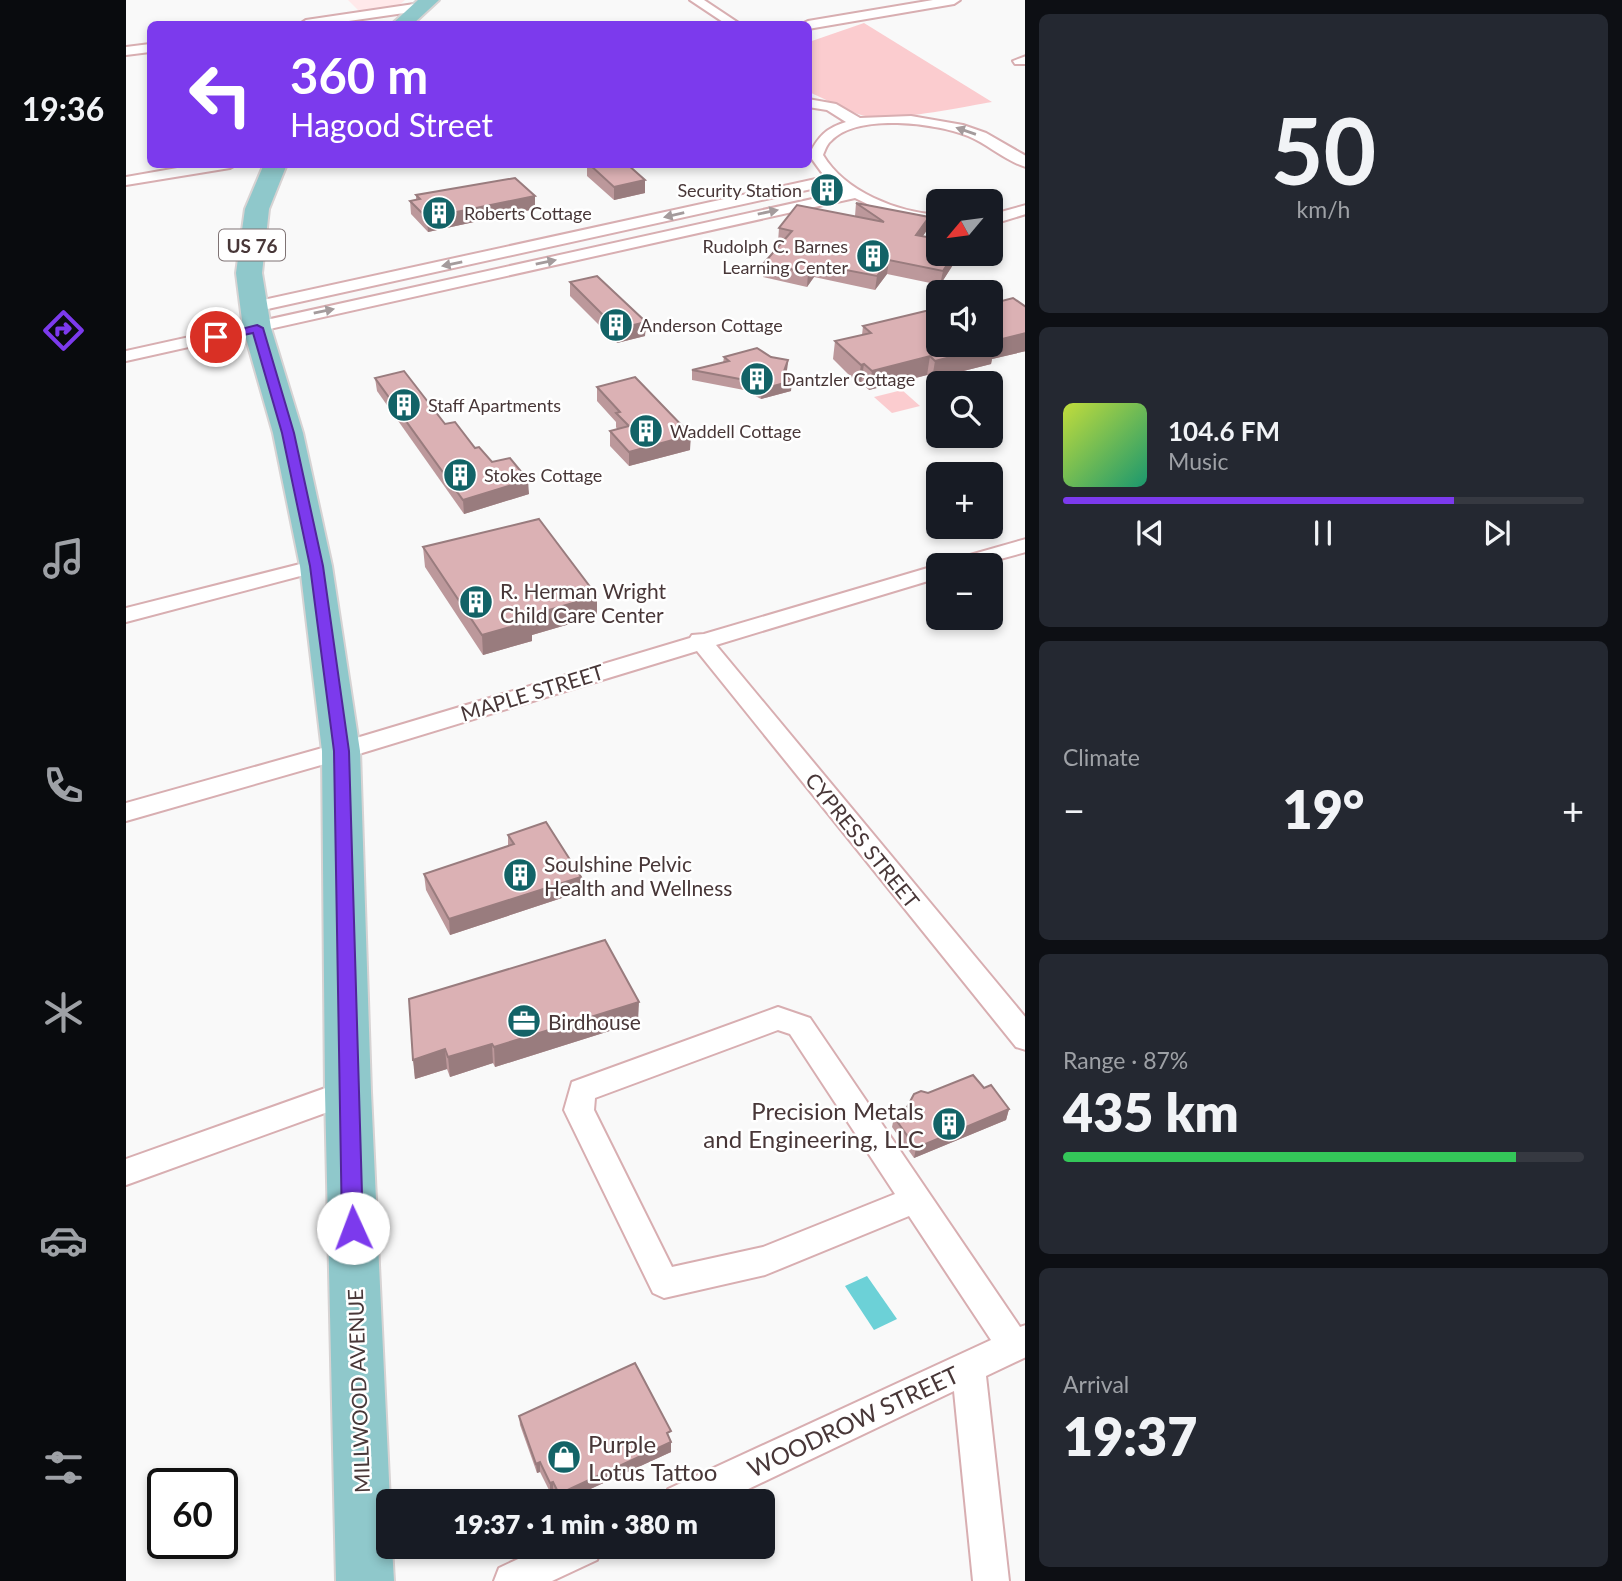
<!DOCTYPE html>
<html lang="en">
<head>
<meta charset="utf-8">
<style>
  :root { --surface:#171b24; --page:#242831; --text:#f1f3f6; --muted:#9ea1a6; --line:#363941; --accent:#7c3aed }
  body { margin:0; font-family:Lato,sans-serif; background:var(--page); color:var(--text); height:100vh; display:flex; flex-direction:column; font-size:26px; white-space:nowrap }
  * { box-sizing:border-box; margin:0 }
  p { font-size:23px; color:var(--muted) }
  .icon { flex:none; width:38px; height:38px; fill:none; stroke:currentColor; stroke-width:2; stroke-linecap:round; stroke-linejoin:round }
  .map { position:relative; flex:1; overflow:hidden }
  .panel { display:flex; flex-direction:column; gap:14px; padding:14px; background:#0d0f14; width:597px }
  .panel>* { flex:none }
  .hud { position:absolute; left:21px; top:21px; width:665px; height:147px; border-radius:10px; box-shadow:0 4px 10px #0003; background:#7c3aed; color:#fff; overflow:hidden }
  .needle { width:46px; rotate:241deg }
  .tools { position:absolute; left:800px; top:189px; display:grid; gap:14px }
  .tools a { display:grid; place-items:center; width:77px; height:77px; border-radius:10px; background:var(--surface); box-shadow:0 4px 10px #0003; font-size:35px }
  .speed { position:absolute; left:21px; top:1468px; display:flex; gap:14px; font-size:35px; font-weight:700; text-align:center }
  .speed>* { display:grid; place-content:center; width:91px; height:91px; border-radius:50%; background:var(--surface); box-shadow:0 4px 10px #0003; line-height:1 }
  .speed .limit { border:4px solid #111; border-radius:10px; background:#fff; color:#111 }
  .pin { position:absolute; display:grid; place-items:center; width:60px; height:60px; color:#fff; margin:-30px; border:4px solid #fff; border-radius:50%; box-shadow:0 2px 7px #0007 }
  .me { position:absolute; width:77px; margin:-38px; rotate:358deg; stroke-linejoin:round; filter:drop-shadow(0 0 5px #0008) }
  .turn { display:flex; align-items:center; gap:24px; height:147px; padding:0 28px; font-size:32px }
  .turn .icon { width:91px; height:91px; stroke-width:2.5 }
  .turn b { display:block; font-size:49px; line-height:60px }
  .big { font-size:52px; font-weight:800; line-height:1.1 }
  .panel .tile { flex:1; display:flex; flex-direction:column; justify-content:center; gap:10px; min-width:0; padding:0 24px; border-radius:10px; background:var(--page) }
  .panel .dial { align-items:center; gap:0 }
  .dial b { font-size:91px; line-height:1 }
  .song { display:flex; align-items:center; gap:21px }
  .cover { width:84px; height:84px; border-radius:10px; background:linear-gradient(135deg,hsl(70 70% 55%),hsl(160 70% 35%)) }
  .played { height:7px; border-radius:4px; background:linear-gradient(90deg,var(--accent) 75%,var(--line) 75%) }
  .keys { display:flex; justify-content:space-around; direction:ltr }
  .heat { display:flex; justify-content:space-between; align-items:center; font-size:38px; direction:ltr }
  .charge { height:10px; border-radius:5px; background:linear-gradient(90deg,#34c759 87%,var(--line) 0) }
  .trip { position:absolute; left:250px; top:1489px; width:399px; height:70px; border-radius:10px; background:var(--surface); box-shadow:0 4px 10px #0003; font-weight:800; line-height:70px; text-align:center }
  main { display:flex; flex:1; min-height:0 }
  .menu { display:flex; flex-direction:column; width:126px; justify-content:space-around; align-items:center; background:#090b0e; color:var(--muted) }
  .menu .icon { width:49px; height:49px }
  .menu .current { color:var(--accent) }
  .menu b { font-size:32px; color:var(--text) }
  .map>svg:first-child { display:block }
  .built { fill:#ffe9ea }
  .green { fill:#fbcccf }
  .water { fill:#6cd1d7 }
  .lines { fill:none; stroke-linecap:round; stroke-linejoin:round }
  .minor-casing { stroke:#d8aeb1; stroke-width:4 }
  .primary-casing { stroke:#d7d3d3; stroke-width:4 }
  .minor { fill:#fff; fill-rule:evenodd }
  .primary { fill:#8fc8cb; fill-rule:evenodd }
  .wall { fill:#bc989b }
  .shaded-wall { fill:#997c7e }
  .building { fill:#dbb1b4; stroke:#997c7e; stroke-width:2 }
  .oneway { fill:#a49b9c }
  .route { fill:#7c3aed; stroke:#51269a; stroke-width:2 }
  .labels { text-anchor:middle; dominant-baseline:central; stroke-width:5; stroke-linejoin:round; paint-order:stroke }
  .far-poi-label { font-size:18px; fill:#483738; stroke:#fff; text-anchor:start }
  .shield { fill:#fff; stroke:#7f7374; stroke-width:2 }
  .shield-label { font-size:19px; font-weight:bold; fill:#483738 }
  .poi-label { font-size:21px; fill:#483738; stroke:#fff; text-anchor:start }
  .street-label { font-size:21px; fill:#483738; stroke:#fff }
  .near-poi-label { font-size:24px; fill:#483738; stroke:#fff; text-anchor:end }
  .near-street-label { font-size:24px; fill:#483738; stroke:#fff }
</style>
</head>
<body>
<main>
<nav class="menu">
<b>19:36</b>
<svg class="icon current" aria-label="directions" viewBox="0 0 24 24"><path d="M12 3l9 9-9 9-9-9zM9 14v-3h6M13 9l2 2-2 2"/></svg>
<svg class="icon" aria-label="music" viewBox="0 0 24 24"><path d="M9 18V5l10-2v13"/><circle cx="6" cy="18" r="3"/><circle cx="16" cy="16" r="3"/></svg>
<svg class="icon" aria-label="phone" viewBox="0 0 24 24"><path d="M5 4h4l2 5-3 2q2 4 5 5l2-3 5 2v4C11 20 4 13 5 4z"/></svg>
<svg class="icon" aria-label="climate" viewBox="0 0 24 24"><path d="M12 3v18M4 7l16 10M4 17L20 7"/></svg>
<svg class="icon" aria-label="car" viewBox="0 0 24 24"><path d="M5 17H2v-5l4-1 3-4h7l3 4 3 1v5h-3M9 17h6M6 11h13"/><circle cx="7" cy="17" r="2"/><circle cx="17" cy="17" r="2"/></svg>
<svg class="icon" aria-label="filters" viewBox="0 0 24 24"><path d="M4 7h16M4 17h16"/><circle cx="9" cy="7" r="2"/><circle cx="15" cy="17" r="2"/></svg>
</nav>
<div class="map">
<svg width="900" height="1581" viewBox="0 0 900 1581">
  <rect width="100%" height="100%" fill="#f9f9f9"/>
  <!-- built -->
  <polygon class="built" points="222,0 279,0 272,6 234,12"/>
  <!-- green -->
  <g class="green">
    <path d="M738,23L866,102C836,107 759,124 732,114C715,108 699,99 683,92V42Z"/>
    <polygon points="776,390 794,406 766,413 748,397"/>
  </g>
  <!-- water -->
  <polygon class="water" points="741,1276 771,1319 748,1330 719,1286"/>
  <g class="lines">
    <!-- minor casing -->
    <g class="minor-casing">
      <g id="minor">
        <polygon points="564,0 578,0 614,24 600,24"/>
        <polygon points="807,0 834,0 828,4 682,29 682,24 676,24 682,21"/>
        <polygon points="295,3 299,4 299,10 202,24 174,24 180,20"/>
        <polygon points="24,44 24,52 0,55 0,47"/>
        <polygon points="900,56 900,64 889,64 887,61"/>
        <path d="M682,99L710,104L734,118L785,116L837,125L860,133L900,156V167C879,161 862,144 842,136C810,123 731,113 705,141C701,144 699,150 697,155C719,192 771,212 812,215V225L768,217L729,198L0,361V351L718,192L708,184L128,312L120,307L128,302L699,177L683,155C692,137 700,128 720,122L701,110L682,107Z"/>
        <polygon points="74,164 111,164 104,168 0,185 0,177"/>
        <polygon points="900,205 900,214 864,225 864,215"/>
        <polygon points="900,539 900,552 852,565 820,565 823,561"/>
        <polygon points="190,560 197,562 200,566 197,570 0,622 0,608"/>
        <polygon points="812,565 812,578 590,645 900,1018 900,1050 890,1047 571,651 223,757 0,821 0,803 207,745 564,638 566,635 578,634 805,567 814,565"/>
        <path d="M652,1007L684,1018L894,1327L900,1325V1357L860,1376L883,1581H847L828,1391L595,1502H537L542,1489L865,1340L783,1216L639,1275L538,1298L527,1293L438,1110L446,1082ZM652,1030L664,1034L769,1194L637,1247L546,1267L468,1110L469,1098Z"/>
        <polygon points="222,1080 232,1083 237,1092 232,1101 0,1185 0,1159"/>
        <polygon points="418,1547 476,1547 471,1560 426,1581 368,1581 373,1568"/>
      </g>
    </g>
    <!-- primary casing -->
    <g class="primary-casing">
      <g id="primary">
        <polygon points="292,0 313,0 287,24 266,24"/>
        <polygon points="138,164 161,164 143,209 136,273 145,328 177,433 206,566 234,751 245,1092 264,1502 262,1547 266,1547 268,1581 210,1581 199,1092 196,751 174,566 147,433 117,328 110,273 119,209"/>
      </g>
    </g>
    <!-- minor -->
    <use href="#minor" class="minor"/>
    <!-- primary -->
    <use href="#primary" class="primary"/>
  </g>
  <!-- wall -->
  <g class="wall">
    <polygon points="461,164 501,164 519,180 519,193 488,200 461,176"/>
    <polygon points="290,195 409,196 409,209 302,232 285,214 284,201 290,200"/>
    <polygon points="730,203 803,217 801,230 797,236 832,257 814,285 761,274 749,290 688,277 681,287 637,277 638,263 656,242 652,242 653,228 729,216"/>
    <polygon points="444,282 520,322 519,336 491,343 444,296"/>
    <polygon points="900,307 900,351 866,359 865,364 806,379 801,375 743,390 735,383 732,384 707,359 709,341 736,335 737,326"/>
    <polygon points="598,357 645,357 662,360 661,370 659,376 665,391 635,399 618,390 566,380 566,370 597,363"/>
    <polygon points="249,378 319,424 349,448 403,494 338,514 251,391"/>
    <polygon points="471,387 564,450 503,466 484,446 484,431 491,429 490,427 490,422 471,401"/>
    <polygon points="297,547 471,596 471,616 406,635 406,641 357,655 299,567"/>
    <polygon points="382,835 454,892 324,935 300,890 298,874 382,846"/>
    <polygon points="283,999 512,1022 369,1067 367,1063 324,1077 321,1069 289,1079"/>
    <polygon points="858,1088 883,1109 880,1120 788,1158 766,1127 768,1117 778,1113 802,1093"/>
    <polygon points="393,1416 544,1440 545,1442 545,1452 436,1502 432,1502 427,1491 424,1492 414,1472 411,1473 394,1425"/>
  </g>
  <!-- shaded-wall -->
  <g class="shaded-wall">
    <polygon points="519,180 519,193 488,200 488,187"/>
    <polygon points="409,196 409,209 302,232 301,218"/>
    <polygon points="803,217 801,230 788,249 790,235"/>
    <polygon points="828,254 832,254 832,257 814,285 817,271"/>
    <polygon points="763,260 761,274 749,290 751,276"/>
    <polygon points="689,264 688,277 681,287 682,273"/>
    <polygon points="520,322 519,336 491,343 491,329"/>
    <polygon points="900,333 900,351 866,359 865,364 806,379 809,361 864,342"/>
    <polygon points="804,356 801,375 743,390 746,371"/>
    <polygon points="662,360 661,370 656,384 666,381 665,391 635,399 636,389 657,374"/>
    <polygon points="738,364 735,383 732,384 735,365"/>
    <polygon points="565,435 564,450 503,466 503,452"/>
    <polygon points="402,480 403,494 338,514 337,500"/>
    <polygon points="471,596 471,616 406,635 406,641 357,655 356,635 402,616"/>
    <polygon points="455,877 454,892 324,935 323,919"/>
    <polygon points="513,1002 512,1022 369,1067 368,1047"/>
    <polygon points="366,1044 367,1063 324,1077 322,1057"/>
    <polygon points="319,1049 321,1069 289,1079 287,1060"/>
    <polygon points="883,1109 880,1120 788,1158 790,1148"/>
    <polygon points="545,1442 545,1452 436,1502 433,1502 433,1494"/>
    <polygon points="414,1462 414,1472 411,1473 410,1464"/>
    <polygon points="427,1482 427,1491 424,1492 424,1483"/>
  </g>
  <!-- building -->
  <g class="building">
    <polygon points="463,164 501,164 519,180 488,187"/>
    <polygon points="389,178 409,196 301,218 284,201 294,199 290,195"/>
    <polygon points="730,203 803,217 790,235 812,239 812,254 828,254 817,271 763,260 751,276 689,264 682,273 638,263 666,231 653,228 671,205 758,222"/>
    <polygon points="471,276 520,322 491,329 444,282"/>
    <polygon points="887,298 900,307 900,333 864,342 864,304"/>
    <polygon points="812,308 812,345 864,345 864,343 868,346 809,361 804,356 746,371 738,364 735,365 709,341 745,333 737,326"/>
    <polygon points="631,348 645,357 662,360 657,374 666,381 636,389 619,380 566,370 603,361 598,357"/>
    <polygon points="278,371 319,424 329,422 349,448 353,447 366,462 384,458 402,480 337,500 249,378"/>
    <polygon points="509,377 565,435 503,452 484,431 503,426 490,413 494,412 471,387"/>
    <polygon points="413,519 471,596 402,616 406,621 356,635 297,547"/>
    <polygon points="420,822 455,877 323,919 298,874 388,844 382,835"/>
    <polygon points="479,940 513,1002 368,1047 366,1044 322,1057 319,1049 287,1060 283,999"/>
    <polygon points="847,1075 858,1088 865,1085 883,1109 790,1148 768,1117 778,1113 788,1094 795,1091 802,1093"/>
    <polygon points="509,1363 545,1431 541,1433 545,1442 433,1494 427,1482 424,1483 414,1462 410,1464 393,1416"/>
  </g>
  <!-- one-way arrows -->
  <defs><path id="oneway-solid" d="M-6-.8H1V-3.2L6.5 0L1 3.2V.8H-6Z" transform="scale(1.75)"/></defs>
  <g class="oneway">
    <use href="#oneway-solid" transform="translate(840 131) rotate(-161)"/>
    <use href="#oneway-solid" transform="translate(642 212) rotate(-12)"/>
    <use href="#oneway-solid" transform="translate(548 215) rotate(167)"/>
    <use href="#oneway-solid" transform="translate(420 262) rotate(-12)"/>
    <use href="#oneway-solid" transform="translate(326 264) rotate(168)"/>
    <use href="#oneway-solid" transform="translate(198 311) rotate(-12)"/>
  </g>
  <!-- route -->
  <polygon class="route" points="131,325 137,328 168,433 197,566 223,751 237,1228 234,1235 227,1237 219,1235 216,1228 208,751 184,566 156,433 127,333 90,341 84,337"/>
  <!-- icons -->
  <defs>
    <g id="building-disc" transform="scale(1.75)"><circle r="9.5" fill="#136367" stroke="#fff"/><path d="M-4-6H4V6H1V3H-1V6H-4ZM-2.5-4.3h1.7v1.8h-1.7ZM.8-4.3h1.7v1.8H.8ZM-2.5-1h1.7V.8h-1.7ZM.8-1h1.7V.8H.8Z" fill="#fff"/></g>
    <g id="office-disc" transform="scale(1.75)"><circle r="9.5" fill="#136367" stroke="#fff"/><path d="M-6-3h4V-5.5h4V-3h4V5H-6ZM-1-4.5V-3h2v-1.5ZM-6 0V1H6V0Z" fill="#fff"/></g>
    <g id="shop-disc" transform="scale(1.75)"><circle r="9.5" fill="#136367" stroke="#fff"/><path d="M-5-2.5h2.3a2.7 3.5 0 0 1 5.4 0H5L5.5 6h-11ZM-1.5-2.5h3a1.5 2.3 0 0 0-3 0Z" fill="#fff"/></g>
  </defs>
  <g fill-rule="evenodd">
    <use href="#building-disc" x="701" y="190"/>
    <use href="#building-disc" x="313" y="213"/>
    <use href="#building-disc" x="747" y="256"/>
    <use href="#building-disc" x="490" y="325"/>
    <use href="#building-disc" x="631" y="379"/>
    <use href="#building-disc" x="278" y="405"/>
    <use href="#building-disc" x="520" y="431"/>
    <use href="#building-disc" x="334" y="475"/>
    <use href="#building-disc" x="350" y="602"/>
    <use href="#building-disc" x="394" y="875"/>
    <use href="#office-disc" x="398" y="1021"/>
    <use href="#building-disc" x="823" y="1124"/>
    <use href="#shop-disc" x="438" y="1457"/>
  </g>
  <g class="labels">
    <!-- far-poi labels -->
    <g class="far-poi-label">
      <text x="676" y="190" text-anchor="end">Security Station</text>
      <text x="338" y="213">Roberts Cottage</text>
      <text x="722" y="246" text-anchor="end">Rudolph C. Barnes<tspan x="722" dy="21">Learning Center</tspan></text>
      <text x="514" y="325">Anderson Cottage</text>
      <text x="656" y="379">Dantzler Cottage</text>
      <text x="302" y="405">Staff Apartments</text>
      <text x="544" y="431">Waddell Cottage</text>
      <text x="358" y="475">Stokes Cottage</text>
    </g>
    <!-- shield labels -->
    <rect class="shield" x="93" y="229.5" width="66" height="31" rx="5"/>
    <g class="shield-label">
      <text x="126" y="245">US 76</text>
    </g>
    <!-- poi labels -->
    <g class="poi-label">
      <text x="374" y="590">R. Herman Wright<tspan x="374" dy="24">Child Care Center</tspan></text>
      <text x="418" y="863">Soulshine Pelvic<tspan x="418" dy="24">Health and Wellness</tspan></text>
      <text x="422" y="1021">Birdhouse</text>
    </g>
    <!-- street labels -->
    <g class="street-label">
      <text transform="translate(406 692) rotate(-17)">MAPLE STREET</text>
      <text transform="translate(737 840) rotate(51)">CYPRESS STREET</text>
      <text transform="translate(232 1391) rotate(-92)">MILLWOOD AVENUE</text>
    </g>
    <!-- near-poi labels -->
    <g class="near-poi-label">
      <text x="798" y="1110">Precision Metals<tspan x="798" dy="28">and Engineering, LLC</tspan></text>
      <text x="462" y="1443" text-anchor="start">Purple<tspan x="462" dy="28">Lotus Tattoo</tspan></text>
    </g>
    <!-- near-street labels -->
    <g class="near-street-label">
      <text transform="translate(727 1421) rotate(-25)">WOODROW STREET</text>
    </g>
  </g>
</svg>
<div class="tools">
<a><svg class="needle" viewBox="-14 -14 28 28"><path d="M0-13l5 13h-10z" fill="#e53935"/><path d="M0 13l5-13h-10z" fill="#9ea1a6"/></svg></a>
<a><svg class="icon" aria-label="sound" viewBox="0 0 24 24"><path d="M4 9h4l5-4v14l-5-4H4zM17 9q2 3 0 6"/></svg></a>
<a><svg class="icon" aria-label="search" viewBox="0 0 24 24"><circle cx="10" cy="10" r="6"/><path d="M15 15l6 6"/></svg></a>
<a>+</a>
<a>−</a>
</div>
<div class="speed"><div class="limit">60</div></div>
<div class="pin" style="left:90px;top:337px;background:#d93025"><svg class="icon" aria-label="arrive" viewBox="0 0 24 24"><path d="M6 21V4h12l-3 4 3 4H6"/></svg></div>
<svg class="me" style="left:227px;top:1228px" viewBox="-20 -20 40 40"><circle r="19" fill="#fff"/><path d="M0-13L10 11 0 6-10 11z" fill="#7c3aed"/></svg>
<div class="trip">19:37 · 1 min · 380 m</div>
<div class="hud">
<div class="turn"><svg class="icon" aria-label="left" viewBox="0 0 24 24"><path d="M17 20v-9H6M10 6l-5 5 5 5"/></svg><div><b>360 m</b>Hagood Street</div></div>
</div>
</div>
<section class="panel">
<div class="tile dial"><b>50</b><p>km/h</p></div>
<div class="tile">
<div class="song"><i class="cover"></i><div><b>104.6 FM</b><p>Music</p></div></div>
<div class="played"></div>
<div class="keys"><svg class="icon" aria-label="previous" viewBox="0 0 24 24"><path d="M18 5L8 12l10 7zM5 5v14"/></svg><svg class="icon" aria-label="pause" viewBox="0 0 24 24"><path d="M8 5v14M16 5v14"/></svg><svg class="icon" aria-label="next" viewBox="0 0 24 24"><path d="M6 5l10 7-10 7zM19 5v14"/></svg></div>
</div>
<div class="tile"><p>Climate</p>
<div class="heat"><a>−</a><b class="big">19°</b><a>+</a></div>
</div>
<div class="tile"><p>Range · 87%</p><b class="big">435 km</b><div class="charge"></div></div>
<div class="tile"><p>Arrival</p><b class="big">19:37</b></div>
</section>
</main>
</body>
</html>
